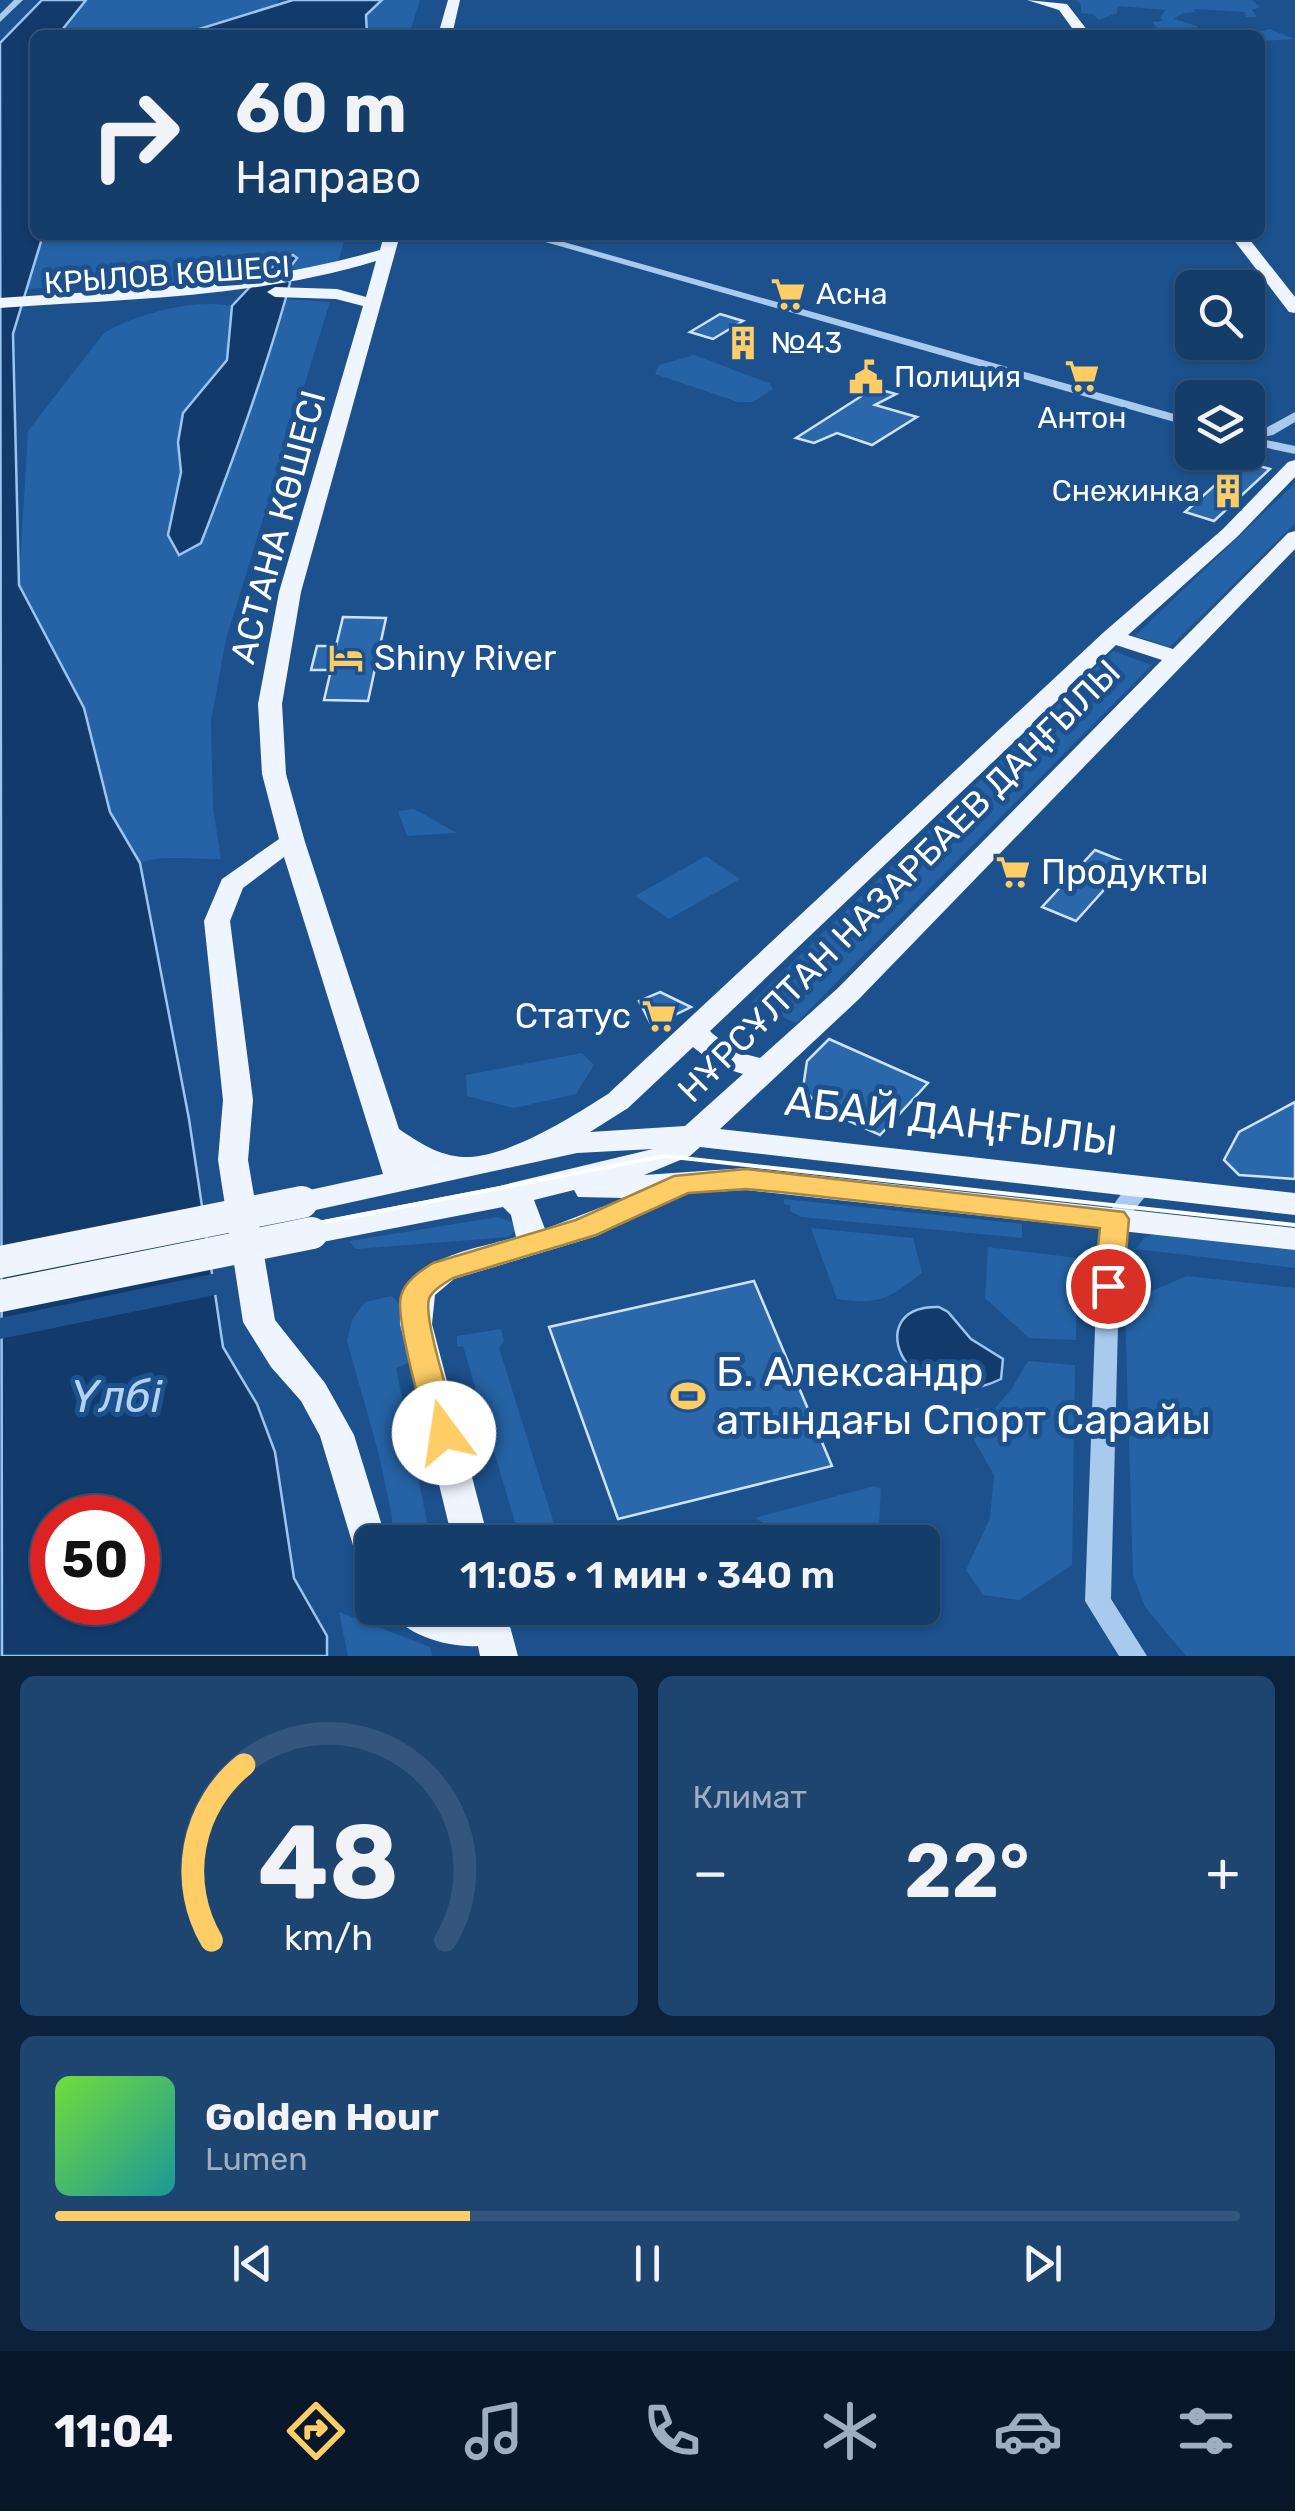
<!DOCTYPE html>
<html lang="ru">
<head>
<meta charset="utf-8">
<style>
  :root { --surface:#153d6a; --page:#1e4470; --text:#f1f3f6; --muted:#9daec1; --line:#34567e; --accent:#fecd65 }
  body { margin:0; font-family:Rubik,sans-serif; background:var(--page); color:var(--text); height:100vh; display:flex; flex-direction:column; font-size:38px; white-space:nowrap }
  * { box-sizing:border-box; margin:0 }
  p { font-size:32px; color:var(--muted) }
  .icon { flex:none; width:55px; height:55px; fill:none; stroke:currentColor; stroke-width:2; stroke-linecap:round; stroke-linejoin:round }
  .map { position:relative; height:1656px; overflow:hidden }
  .sheet { display:flex; flex-direction:column; gap:20px; padding:20px; background:#0c223a; flex:1 }
  .sheet>* { flex:none }
  .top-card { position:absolute; left:30px; top:30px; width:1235px; height:210px; border-radius:15px; box-shadow:0 2px 8px #0004,0 0 0 2px var(--line); background:#153d6a; color:var(--text); overflow:hidden }
  .fabs { position:absolute; left:1175px; top:270px; display:grid; gap:20px }
  .fabs a { display:grid; place-items:center; width:90px; height:90px; border-radius:15px; background:var(--surface); box-shadow:0 2px 8px #0004,0 0 0 2px var(--line); font-size:50px }
  .speed { position:absolute; left:30px; top:1495px; display:flex; gap:20px; font-size:50px; font-weight:700; text-align:center }
  .speed>* { display:grid; place-content:center; width:130px; height:130px; border-radius:50%; background:var(--surface); box-shadow:0 2px 8px #0004,0 0 0 2px var(--line); line-height:1 }
  .speed .limit { border:15px solid #d22; background:#fff; color:#111 }
  .pin { position:absolute; display:grid; place-items:center; width:85px; height:85px; color:#fff; margin:-42px; border:5px solid #fff; border-radius:50%; box-shadow:0 2px 10px #0007 }
  .me { position:absolute; width:110px; margin:-55px; rotate:346deg; stroke-linejoin:round; filter:drop-shadow(0 0 8px #0008) }
  .turn { display:flex; align-items:center; gap:35px; height:210px; padding:0 40px; font-size:45px }
  .turn .icon { width:130px; height:130px; stroke-width:2.5 }
  .turn b { display:block; font-size:70px; line-height:85px }
  .big { font-size:75px; font-weight:600; line-height:1.1 }
  .sheet .tile { flex:1; display:flex; flex-direction:column; justify-content:center; gap:15px; min-width:0; padding:0 35px; border-radius:15px; background:var(--page) }
  .sheet .dial { align-items:center; gap:0 }
  .dial svg { height:260px; overflow:visible; fill:none; stroke:var(--line); stroke-width:7; stroke-linecap:round; text-anchor:middle }
  .dial text { fill:var(--text); stroke:none }
  .song { display:flex; align-items:center; gap:30px }
  .cover { width:120px; height:120px; border-radius:15px; background:linear-gradient(135deg,hsl(100 70% 55%),hsl(180 70% 35%)) }
  .played { height:10px; border-radius:5px; background:linear-gradient(90deg,var(--accent) 35%,var(--line) 35%) }
  .keys { display:flex; justify-content:space-around; direction:ltr }
  .heat { display:flex; justify-content:space-between; align-items:center; font-size:55px; direction:ltr }
  .sheet .tiles { flex:1; display:grid; gap:20px; grid-template-columns:1fr 1fr }
  .tile:last-child { grid-column:span 2 }
  .trip { position:absolute; left:355px; top:1525px; width:585px; height:100px; border-radius:15px; background:var(--surface); box-shadow:0 2px 8px #0004,0 0 0 2px var(--line); font-weight:600; line-height:100px; text-align:center }
  .menu { display:flex; height:160px; justify-content:space-around; align-items:center; background:#08182a; color:var(--muted) }
  .menu .icon { width:70px; height:70px }
  .menu .on { color:var(--accent) }
  .menu b { font-size:45px; color:var(--text) }
  .map>svg:first-child { display:block }
  .green { fill:#2563a6 }
  .water { fill:#123b6b; stroke:#9bc5ef; stroke-width:2.5; fill-rule:evenodd }
  .pier { fill:#1c518d }
  .building { fill:#2b68ab; stroke:#cee3fa; stroke-width:2.5 }
  .lines { fill:none; stroke-linecap:round; stroke-linejoin:round }
  .minor { fill:#a8caed; fill-rule:evenodd }
  .major { fill:#eef5ff; fill-rule:evenodd }
  .tram { stroke:#fff; stroke-width:4 }
  .major-bridge { stroke:#eef5ff; stroke-width:32 }
  .route { fill:#fecd65; stroke:#a58542; stroke-width:2.5 }
  .labels { text-anchor:middle; dominant-baseline:central; stroke-width:10; stroke-linejoin:round; paint-order:stroke }
  .far-street-label { font-size:30px; fill:#fff; stroke:#1c518d }
  .far-poi-label { font-size:30px; fill:#fff; stroke:#1c518d; text-anchor:start }
  .street-label { font-size:35px; fill:#fff; stroke:#1c518d }
  .poi-label { font-size:35px; fill:#fff; stroke:#1c518d; text-anchor:start }
  .near-street-label { font-size:42px; fill:#fff; stroke:#1c518d }
  .near-poi-label { font-size:42px; fill:#fff; stroke:#1c518d; text-anchor:start }
  .near-water-label { font-size:45px; font-style:italic; fill:#b4d3f4; stroke:#1c518d }
</style>
</head>
<body>
<div class="map">
<svg width="1295" height="1656" viewBox="0 0 1295 1656">
  <rect width="100%" height="100%" fill="#1c518d"/>
  <!-- green -->
  <g class="green">
    <polygon points="86,0 279,0 274,7 180,35 58,35"/>
    <polygon points="382,0 420,0 409,35 367,35 366,15"/>
    <polygon points="1075,0 1252,0 1260,7 1252,10 1257,17 1246,17 1245,12 1196,9 1193,11 1198,12 1183,13 1174,19 1197,26 1197,31 1255,28 1243,31 1249,34 1270,29 1294,39 1260,41 1260,35 1175,35 1173,31 1159,30 1152,22 1163,21 1160,17 1166,10 1118,6 1117,13 1099,20 1093,14 1081,13 1081,4"/>
    <polygon points="43,235 346,235 337,265 179,282 26,289"/>
    <path d="M284,299L330,302L226,639L211,721L213,808L221,859C199,860 158,854 140,863L110,812L84,708L19,585L28,431L104,333C134,314 197,298 232,306L227,360L183,413L178,442L181,472L174,503L179,554L201,542L232,463Z"/>
    <polygon points="694,355 769,383 773,389 753,402 738,402 655,374 659,365"/>
    <polygon points="1295,483 1295,523 1170,647 1135,636"/>
    <polygon points="1113,651 1152,665 796,1023 751,1003"/>
    <polygon points="414,809 457,833 407,836 398,811"/>
    <polygon points="706,856 740,879 669,919 635,896"/>
    <polygon points="582,1053 594,1065 576,1094 514,1108 467,1096 466,1075"/>
    <polygon points="784,1199 1022,1224 1022,1238 801,1217 790,1211 790,1205 784,1204"/>
    <polygon points="498,1217 514,1223 516,1230 508,1237 356,1249 349,1241"/>
    <path d="M811,1228L913,1238L922,1273C888,1299 880,1305 837,1299Z"/>
    <polygon points="1158,1233 1295,1250 1295,1268 1136,1249 1144,1238"/>
    <polygon points="988,1247 1077,1258 1076,1340 1029,1338 985,1298"/>
    <polygon points="1187,1276 1295,1288 1295,1656 1186,1656 1145,1607 1133,1575 1125,1309 1147,1293"/>
    <path d="M391,1296C410,1311 415,1341 408,1363L396,1368L427,1522L440,1542H391L392,1516L378,1451L347,1341L352,1320L365,1302Z"/>
    <polygon points="501,1329 504,1341 499,1348 555,1527 519,1536 463,1346 457,1347 457,1336"/>
    <polygon points="1028,1361 1075,1365 1072,1565 1019,1600 983,1595 966,1570 990,1518 994,1475 974,1440 970,1408 995,1408 1011,1390"/>
    <polygon points="874,1486 881,1489 878,1542 794,1542 755,1518"/>
    <polygon points="339,1612 430,1647 432,1656 348,1656"/>
  </g>
  <!-- water -->
  <g class="water">
    <path d="M42,0H86L58,35H35V235H43L13,334L19,585L84,708L110,812L140,863L189,1119L223,1347L257,1404L275,1452L294,1578L327,1636V1656H2L0,43ZM52,1518H138V1602H52Z"/>
    <polygon points="293,0 382,0 366,15 367,35 180,35"/>
    <path d="M293,255L297,258L285,274L290,283C266,371 234,458 201,543L179,555L168,535L181,472L178,442L183,413L227,360L232,306L264,272Z"/>
    <path d="M939,1307L948,1312L971,1339L1003,1359L1001,1379C909,1424 855,1305 939,1307Z"/>
  </g>
  <!-- pier -->
  <polygon class="pier" points="217,1273 220,1294 0,1339 0,1318"/>
  <!-- building -->
  <g class="building">
    <polygon points="720,314 743,321 713,339 690,332"/>
    <polygon points="874,388 896,394 875,405 917,417 872,445 837,433 814,443 796,438"/>
    <polygon points="1242,461 1270,469 1214,521 1185,512"/>
    <polygon points="343,617 386,618 368,701 324,700 331,670 311,670 317,646 336,646"/>
    <polygon points="1095,850 1128,863 1076,921 1042,907"/>
    <polygon points="660,992 691,1007 652,1026 639,1001"/>
    <polygon points="829,1039 928,1083 880,1135 820,1108 803,1088 807,1061"/>
    <polygon points="1295,1102 1295,1179 1239,1175 1224,1160 1239,1132"/>
    <polygon points="754,1281 832,1466 618,1519 549,1327"/>
  </g>
  <g class="lines">
    <!-- minor -->
    <g class="minor">
      <polygon points="14,0 23,0 0,22 0,14"/>
      <polygon points="521,235 539,235 1192,419 1192,427"/>
      <polygon points="1295,412 1295,422 1273,435 1256,438 1295,446 1295,454 1248,444 1248,431 1264,429"/>
      <path d="M1143,1178L1151,1181L1154,1186L1125,1221L1120,1247L1111,1599L1147,1656H1119L1085,1601L1098,1247C1104,1222 1116,1188 1143,1178Z"/>
    </g>
    <!-- major -->
    <g class="major">
      <polygon points="448,0 460,0 452,35 438,35"/>
      <polygon points="1027,0 1067,4 1091,35 1077,35 1059,10"/>
      <path d="M384,235H400L301,592L282,704L286,774L305,842L399,1129C418,1142 439,1156 464,1157C507,1158 572,1117 608,1094L1104,632L1223,529L1288,462L1295,460V477L1237,537L1128,635L1173,649L1288,533L1295,531V549L858,1000L720,1129L1295,1193V1215L700,1147L690,1156L644,1175L746,1168L1295,1228V1250L746,1190L681,1194L597,1236L454,1279L435,1295L432,1324L489,1542H453L400,1324C398,1257 466,1252 516,1237L511,1215L503,1207L312,1244L301,1241L296,1233L301,1225L312,1222L495,1187L653,1149L577,1153L302,1213L291,1210L287,1202L291,1194L383,1174L284,857L243,888L230,921L253,1100L248,1160L275,1320L325,1383L354,1435L387,1542H372V1569L359,1565L320,1436L301,1401L271,1367L243,1322L218,1160L223,1100L204,921L222,879L279,839L262,774L258,704L279,592L363,306L336,299L275,297L267,292L275,287L337,289L366,297L376,261C254,298 126,299 0,308V298C128,289 256,286 380,250ZM1116,645L1162,660L838,988L760,1058L737,1052L713,1034L710,1031ZM693,1047L717,1066L743,1074L685,1126L590,1132L628,1108ZM574,1190L578,1197L625,1198L545,1229L534,1200Z"/>
      <polygon points="1230,235 1246,235 1295,297 1295,313 1289,312"/>
      <path d="M389,1608H439L469,1614V1608H505L518,1656H480L478,1646C449,1648 402,1635 389,1608Z"/>
    </g>
    <!-- tram -->
    <polyline class="tram" points="0,1285 664,1156 1295,1225"/>
    <!-- major-bridge -->
    <g class="major-bridge">
      <polyline points="0,1262 302,1202"/>
      <polyline points="0,1296 312,1233"/>
    </g>
  </g>
  <!-- route -->
  <path class="route" d="M746,1169L1124,1212L1129,1219L1123,1286L1119,1293L1108,1297L1098,1293L1094,1286L1100,1228L780,1192L746,1189L688,1193L596,1235L453,1278C445,1283 432,1290 429,1299C423,1320 453,1408 459,1433L455,1442L444,1446L433,1442C423,1423 395,1315 401,1296C405,1281 420,1271 433,1263L576,1220L674,1176Z"/>
  <!-- icons -->
  <defs>
    <g id="supermarket-bare" transform="scale(2.7)"><path d="M-6-5.5h2.5l.6 2H6L4.5 2H-2.5L-4.4-4H-6ZM-1.5 3.2a1.3 1.3 0 1 0 .1 0ZM3 3.2a1.3 1.3 0 1 0 .1 0Z" fill="#fecd65" stroke="#1c518d" stroke-width="2.5" paint-order="stroke"/></g>
    <g id="building-bare" transform="scale(2.7)"><path d="M-4-6H4V6H1V3H-1V6H-4ZM-2.5-4.3h1.7v1.8h-1.7ZM.8-4.3h1.7v1.8H.8ZM-2.5-1h1.7V.8h-1.7ZM.8-1h1.7V.8H.8Z" fill="#fecd65" stroke="#1c518d" stroke-width="2.5" paint-order="stroke"/></g>
    <g id="civic-bare" transform="scale(2.7)"><path d="M-.6-6.5H3V-4.5H.6V-3L4-1V1h2V6H-6V1h2V-1L-.6-3ZM-1.2 2.5V6h2.4V2.5Z" fill="#fecd65" stroke="#1c518d" stroke-width="2.5" paint-order="stroke"/></g>
    <g id="hotel-bare" transform="scale(2.7)"><path d="M-6-4.5h1.5V1H6V5H4.5V3h-9V5H-6ZM-4 0a1.8 1.8 0 1 1 3.6 0ZM.5 0V-2.5h3Q6-2.5 6 0Z" fill="#fecd65" stroke="#1c518d" stroke-width="2.5" paint-order="stroke"/></g>
    <g id="stadium-bare" transform="scale(2.7)"><path d="M0-5a6.5 5 0 1 0 0 10a6.5 5 0 1 0 0-10ZM-3.5-1.8h7v3.6h-7Z" fill="#fecd65" stroke="#1c518d" stroke-width="2.5" paint-order="stroke"/></g>
  </defs>
  <g fill-rule="evenodd">
    <use href="#supermarket-bare" x="788" y="294"/>
    <use href="#building-bare" x="743" y="343"/>
    <use href="#supermarket-bare" x="1082" y="376"/>
    <use href="#civic-bare" x="866" y="377"/>
    <use href="#building-bare" x="1228" y="491"/>
    <use href="#hotel-bare" x="346" y="658"/>
    <use href="#supermarket-bare" x="1013" y="872"/>
    <use href="#supermarket-bare" x="659" y="1016"/>
    <use href="#stadium-bare" x="688" y="1396"/>
  </g>
  <g class="labels">
    <!-- far-street labels -->
    <g class="far-street-label">
      <text transform="translate(167 275) rotate(-4)">КРЫЛОВ КӨШЕСІ</text>
    </g>
    <!-- far-poi labels -->
    <g class="far-poi-label">
      <text x="816" y="294">Асна</text>
      <text x="771" y="343">№43</text>
      <text x="894" y="377">Полиция</text>
      <text x="1082" y="418" text-anchor="middle">Антон</text>
      <text x="1200" y="491" text-anchor="end">Снежинка</text>
    </g>
    <!-- street labels -->
    <g class="street-label">
      <text transform="translate(278 527) rotate(-75)">АСТАНА КӨШЕСІ</text>
      <text transform="translate(899 881) rotate(-45)">НҰРСҰЛТАН НАЗАРБАЕВ ДАҢҒЫЛЫ</text>
    </g>
    <!-- poi labels -->
    <g class="poi-label">
      <text x="374" y="658">Shiny River</text>
      <text x="1041" y="872">Продукты</text>
      <text x="631" y="1016" text-anchor="end">Статус</text>
    </g>
    <!-- near-street labels -->
    <g class="near-street-label">
      <text transform="translate(951 1121) rotate(7)">АБАЙ ДАҢҒЫЛЫ</text>
    </g>
    <!-- near-poi labels -->
    <g class="near-poi-label">
      <text x="716" y="1372">Б. Александр<tspan x="716" dy="48">атындағы Спорт Сарайы</tspan></text>
    </g>
    <!-- near-water labels -->
    <g class="near-water-label">
      <text x="116" y="1396">Үлбі</text>
    </g>
  </g>
</svg>
<div class="fabs">
<a><svg class="icon" aria-label="search" viewBox="0 0 24 24"><circle cx="10" cy="10" r="6"/><path d="M15 15l6 6"/></svg></a>
<a><svg class="icon" aria-label="layers" viewBox="0 0 24 24"><path d="M12 4l9 5-9 5-9-5zM3 14l9 5 9-5"/></svg></a>
</div>
<div class="speed"><div class="limit">50</div></div>
<div class="pin" style="left:1108px;top:1286px;background:#d93025"><svg class="icon" aria-label="arrive" viewBox="0 0 24 24"><path d="M6 21V4h12l-3 4 3 4H6"/></svg></div>
<svg class="me" style="left:444px;top:1433px" viewBox="-20 -20 40 40"><circle r="19" fill="#fff"/><path d="M0-13L10 11 0 6-10 11z" fill="#fecd65"/></svg>
<div class="trip">11:05 · 1 мин · 340 m</div>
<div class="top-card">
<div class="turn"><svg class="icon" aria-label="right" viewBox="0 0 24 24"><path d="M7 20v-9h11M14 6l5 5-5 5"/></svg><div><b>60 m</b>Направо</div></div>
</div>
</div>
<section class="sheet">
<div class="tiles">
<div class="tile dial"><svg viewBox="0 0 100 80">
<path d="M14 69A42 42 0 1 1 86 69"/>
<path d="M14 69A42 42 0 0 1 24 15" stroke="#fecd65"/>
<text x="50" y="56" font-size="32" font-weight="700">48</text>
<text x="50" y="72" font-size="11">km/h</text>
</svg></div>
<div class="tile"><p>Климат</p>
<div class="heat"><a>−</a><b class="big">22°</b><a>+</a></div>
</div>
<div class="tile">
<div class="song"><i class="cover"></i><div><b>Golden Hour</b><p>Lumen</p></div></div>
<div class="played"></div>
<div class="keys"><svg class="icon" aria-label="previous" viewBox="0 0 24 24"><path d="M18 5L8 12l10 7zM5 5v14"/></svg><svg class="icon" aria-label="pause" viewBox="0 0 24 24"><path d="M8 5v14M16 5v14"/></svg><svg class="icon" aria-label="next" viewBox="0 0 24 24"><path d="M6 5l10 7-10 7zM19 5v14"/></svg></div>
</div>
</div>
</section>
<nav class="menu">
<b>11:04</b>
<svg class="icon on" aria-label="directions" viewBox="0 0 24 24"><path d="M12 3l9 9-9 9-9-9zM9 14v-3h6M13 9l2 2-2 2"/></svg>
<svg class="icon" aria-label="music" viewBox="0 0 24 24"><path d="M9 18V5l10-2v13"/><circle cx="6" cy="18" r="3"/><circle cx="16" cy="16" r="3"/></svg>
<svg class="icon" aria-label="phone" viewBox="0 0 24 24"><path d="M5 4h4l2 5-3 2q2 4 5 5l2-3 5 2v4C11 20 4 13 5 4z"/></svg>
<svg class="icon" aria-label="climate" viewBox="0 0 24 24"><path d="M12 3v18M4 7l16 10M4 17L20 7"/></svg>
<svg class="icon" aria-label="car" viewBox="0 0 24 24"><path d="M5 17H2v-5l4-1 3-4h7l3 4 3 1v5h-3M9 17h6M6 11h13"/><circle cx="7" cy="17" r="2"/><circle cx="17" cy="17" r="2"/></svg>
<svg class="icon" aria-label="filters" viewBox="0 0 24 24"><path d="M4 7h16M4 17h16"/><circle cx="9" cy="7" r="2"/><circle cx="15" cy="17" r="2"/></svg>
</nav>
</body>
</html>
